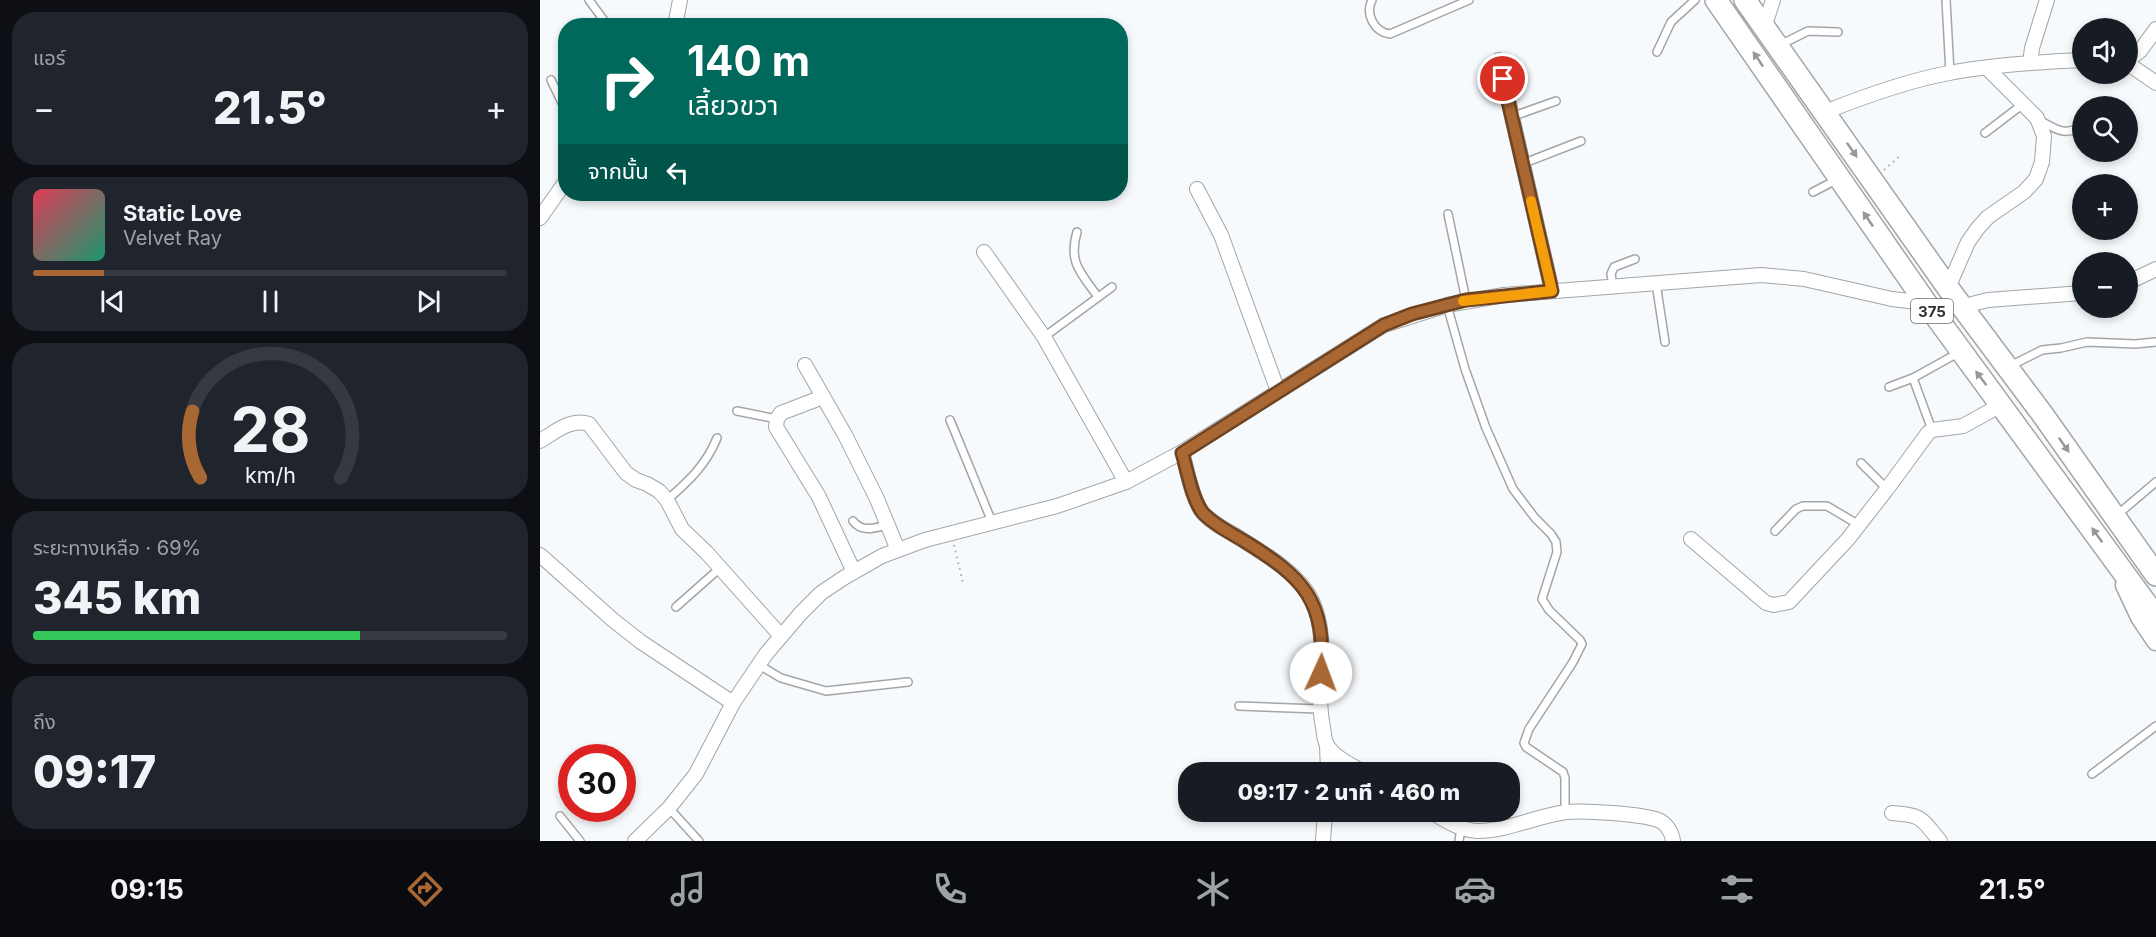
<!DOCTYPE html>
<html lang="th">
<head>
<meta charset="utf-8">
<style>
  :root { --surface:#171b24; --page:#20242c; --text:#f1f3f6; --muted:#9ea1a6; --line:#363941; --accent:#a96733 }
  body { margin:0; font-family:Inter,"Noto Sans Thai",sans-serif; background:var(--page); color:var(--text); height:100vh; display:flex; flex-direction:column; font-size:22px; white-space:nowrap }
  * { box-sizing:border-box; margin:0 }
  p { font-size:20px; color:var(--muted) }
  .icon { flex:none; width:33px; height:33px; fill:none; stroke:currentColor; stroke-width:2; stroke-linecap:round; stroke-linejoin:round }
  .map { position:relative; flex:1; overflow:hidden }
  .side { display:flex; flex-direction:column; gap:12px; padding:12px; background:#0d0f14; width:540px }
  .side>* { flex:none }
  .banner { position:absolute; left:18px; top:18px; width:570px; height:183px; border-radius:24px; box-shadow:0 3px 9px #0003; background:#00695c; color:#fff; overflow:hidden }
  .tools { position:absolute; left:1532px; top:18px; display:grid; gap:12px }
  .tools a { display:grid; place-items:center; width:66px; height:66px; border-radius:50%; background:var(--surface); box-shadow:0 3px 9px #0003; font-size:30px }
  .speed { position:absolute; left:18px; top:744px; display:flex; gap:12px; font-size:30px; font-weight:700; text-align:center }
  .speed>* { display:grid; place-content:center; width:78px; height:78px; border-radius:50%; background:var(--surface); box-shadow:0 3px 9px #0003; line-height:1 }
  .speed .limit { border:9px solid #d22; background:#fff; color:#111 }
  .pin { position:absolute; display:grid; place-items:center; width:51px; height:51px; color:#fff; margin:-26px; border:3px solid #fff; border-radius:50%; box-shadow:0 2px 6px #0007 }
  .me { position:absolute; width:66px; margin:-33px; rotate:2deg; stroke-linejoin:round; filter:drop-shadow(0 0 4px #0008) }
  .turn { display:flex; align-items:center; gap:21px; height:126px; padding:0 30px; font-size:27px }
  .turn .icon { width:78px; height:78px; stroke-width:2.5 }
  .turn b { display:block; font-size:42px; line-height:51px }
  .then { display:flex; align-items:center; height:57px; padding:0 30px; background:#0003; gap:12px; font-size:22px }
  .big { font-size:45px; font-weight:800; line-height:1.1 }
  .side .card { flex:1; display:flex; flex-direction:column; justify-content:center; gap:9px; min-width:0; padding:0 21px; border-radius:24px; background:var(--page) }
  .side .dial { align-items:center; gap:0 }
  .dial svg { height:156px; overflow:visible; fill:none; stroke:var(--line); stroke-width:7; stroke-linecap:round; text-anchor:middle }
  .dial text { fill:var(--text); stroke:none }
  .song { display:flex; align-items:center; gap:18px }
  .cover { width:72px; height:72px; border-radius:9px; background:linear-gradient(135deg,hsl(350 70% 55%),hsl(160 70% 35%)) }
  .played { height:6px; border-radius:3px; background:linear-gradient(90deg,var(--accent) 15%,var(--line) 15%) }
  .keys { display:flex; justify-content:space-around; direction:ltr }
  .heat { display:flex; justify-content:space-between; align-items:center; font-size:33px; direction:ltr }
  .charge { height:9px; border-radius:4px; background:linear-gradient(90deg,#34c759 69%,var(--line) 0) }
  .trip { position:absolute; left:638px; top:762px; width:342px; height:60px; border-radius:24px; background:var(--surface); box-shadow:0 3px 9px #0003; font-weight:800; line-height:60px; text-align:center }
  .dock { display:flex; height:96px; justify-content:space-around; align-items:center; background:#090b0e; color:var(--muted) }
  .dock .icon { width:42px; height:42px }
  .dock .current { color:var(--accent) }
  .dock b { font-size:27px; color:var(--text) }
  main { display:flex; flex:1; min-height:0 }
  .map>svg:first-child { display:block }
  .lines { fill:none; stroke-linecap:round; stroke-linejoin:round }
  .service-casing { stroke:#a3a5a8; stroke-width:10 }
  .minor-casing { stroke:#a3a5a8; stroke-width:16 }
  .secondary-casing { stroke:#a3a5a8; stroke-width:21 }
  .primary-casing { stroke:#a3a5a8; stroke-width:24 }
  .path { stroke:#a8abad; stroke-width:2; stroke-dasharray:1.5 4.5; stroke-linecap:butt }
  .service { stroke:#fff; stroke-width:7 }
  .minor { stroke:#fff; stroke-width:14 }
  .secondary { stroke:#fff; stroke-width:18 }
  .primary { stroke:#fff; stroke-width:21 }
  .oneway { fill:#979898 }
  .route-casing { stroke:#6e4321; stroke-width:15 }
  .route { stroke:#a96733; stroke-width:10 }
  .slow { stroke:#f59e0b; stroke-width:10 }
  .labels { text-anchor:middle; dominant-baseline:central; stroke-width:4.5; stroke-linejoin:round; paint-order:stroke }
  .shield { fill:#fff; stroke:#6d6e6f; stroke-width:1.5 }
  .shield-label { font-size:15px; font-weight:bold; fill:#2f3031 }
</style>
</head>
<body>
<main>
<section class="side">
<div class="card"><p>แอร์</p>
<div class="heat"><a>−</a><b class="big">21.5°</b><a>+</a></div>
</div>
<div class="card">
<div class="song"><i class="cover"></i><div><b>Static Love</b><p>Velvet Ray</p></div></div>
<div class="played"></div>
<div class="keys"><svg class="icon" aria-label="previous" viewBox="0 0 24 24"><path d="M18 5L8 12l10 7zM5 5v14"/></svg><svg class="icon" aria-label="pause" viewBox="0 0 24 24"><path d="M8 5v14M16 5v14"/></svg><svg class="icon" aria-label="next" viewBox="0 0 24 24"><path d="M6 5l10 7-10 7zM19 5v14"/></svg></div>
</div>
<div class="card dial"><svg viewBox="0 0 100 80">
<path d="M14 69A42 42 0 1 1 86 69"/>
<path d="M14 69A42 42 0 0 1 10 35" stroke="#a96733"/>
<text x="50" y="56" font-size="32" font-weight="700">28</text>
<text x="50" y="72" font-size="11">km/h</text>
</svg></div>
<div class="card"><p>ระยะทางเหลือ · 69%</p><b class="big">345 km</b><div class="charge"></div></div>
<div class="card"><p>ถึง</p><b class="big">09:17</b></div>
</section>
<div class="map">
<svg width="1616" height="841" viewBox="0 0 1616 841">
  <rect width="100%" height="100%" fill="#f7fafd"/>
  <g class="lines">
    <!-- service casing -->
    <g class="service-casing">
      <g id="service">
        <polyline points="49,0 68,26"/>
        <path d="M832,0C825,14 834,32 850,34L929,0"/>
        <polyline points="1406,0 1410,73"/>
        <polyline points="1240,45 1268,31 1298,32"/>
        <polyline points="1117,52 1131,22 1155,0"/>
        <polyline points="11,80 26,111"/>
        <polyline points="971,117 1016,101"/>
        <path d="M1499,120C1516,129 1523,136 1542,127"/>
        <polyline points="1445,133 1483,104"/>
        <polyline points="982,164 1041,141"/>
        <polyline points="1273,192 1298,179"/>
        <polyline points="908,214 926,300"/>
        <path d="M537,232C528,263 541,273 558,297"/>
        <polyline points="1116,283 1125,342"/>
        <polyline points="1073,286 1071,274 1074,267 1095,259"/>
        <polyline points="907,305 925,369 946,428 973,489 995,518 1011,534 1016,542 1017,552 1002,599 1009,610 1040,640 1042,644 1033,662 989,729 984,743 986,747 1023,772 1025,778 1025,812"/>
        <polyline points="504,337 572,287"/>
        <polyline points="1470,366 1502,350 1521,348 1547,342 1595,344 1616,342"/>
        <polyline points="1373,378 1418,353"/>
        <polyline points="1349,387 1373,378 1392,430"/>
        <polyline points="197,411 237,419"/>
        <polyline points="410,420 452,522"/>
        <polyline points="1321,463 1347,489"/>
        <path d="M127,500C149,481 166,465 177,438"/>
        <polyline points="1577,515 1616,482"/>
        <path d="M313,521C322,533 335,528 347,525"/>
        <polyline points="1235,531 1256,509 1263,506 1287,506 1319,525"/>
        <polyline points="136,607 180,568"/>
        <polyline points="219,665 241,678 286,691 368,682"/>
        <polyline points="699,706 779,709"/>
        <polyline points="1552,774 1616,726"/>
        <polyline points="129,808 159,841"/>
        <polyline points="20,816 40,841"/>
        <polyline points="919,841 921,828"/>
      </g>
    </g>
    <!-- minor casing -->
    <g class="minor-casing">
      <g id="minor">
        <polyline points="135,26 140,0"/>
        <polyline points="1224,28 1233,0"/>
        <polyline points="959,60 1012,291"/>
        <polyline points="1587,61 1600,51 1616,29"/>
        <polyline points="1490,63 1492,48 1507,0"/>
        <polyline points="1587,63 1616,83"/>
        <path d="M1285,112C1325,96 1366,81 1409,73C1452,65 1498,62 1542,60"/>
        <polyline points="657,189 681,235 738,391"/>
        <polyline points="0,218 26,181"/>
        <polyline points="444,252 504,337 586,482"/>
        <polyline points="1587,283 1616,269"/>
        <polyline points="1408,288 1428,242 1438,228 1448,217 1484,192 1496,179 1502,162 1504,136 1497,118 1447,68"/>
        <polyline points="1424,309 1432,304 1448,300 1542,293"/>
        <polyline points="265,365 305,435 337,499 358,550"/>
        <polyline points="283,397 241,413 237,419 236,427 279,497 314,572"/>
        <path d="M0,441C15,432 31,418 49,424L86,473L96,480L107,484L119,491L127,500L142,529L167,553L241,636"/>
        <path d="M642,452C647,469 652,500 663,513C671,522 682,528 693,534C718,550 759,572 772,601C791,642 774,685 783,727C784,733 784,740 787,745C794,757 811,765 823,772"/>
        <polyline points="1151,539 1226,603 1234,605 1249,602 1308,539 1347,489 1388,433 1392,430 1423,426 1461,405"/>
        <polyline points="0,555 73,620 101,642 193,703"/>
        <polyline points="787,745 788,772"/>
        <path d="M891,812C905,820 919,830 937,831C968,831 996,816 1026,812C1044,810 1102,814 1118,820C1126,823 1132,832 1133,841"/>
        <path d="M1352,813C1384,815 1381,819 1400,841"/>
        <polyline points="95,841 129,808 156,774 193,703 226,654 261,613 281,593 305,577 342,556 385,540 517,506 586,482 642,452 844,325 907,305 964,295 1221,275 1264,279 1352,299 1386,303"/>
        <polyline points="783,841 785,812"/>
      </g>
    </g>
    <!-- secondary casing -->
    <g class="secondary-casing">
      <polyline id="secondary" points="1585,585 1600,617 1616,641"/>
    </g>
    <!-- primary casing -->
    <g class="primary-casing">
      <g id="primary">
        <polyline points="1176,0 1386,303 1616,617"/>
        <polyline points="1205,0 1408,288 1503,415 1616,575"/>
      </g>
    </g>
    <!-- path -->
    <g class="path">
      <polyline points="1344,170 1362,154"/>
      <polyline points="414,545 423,583"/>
    </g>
    <!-- service -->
    <use href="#service" class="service"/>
    <!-- minor -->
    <use href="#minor" class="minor"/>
    <!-- secondary -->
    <use href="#secondary" class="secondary"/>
    <!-- primary -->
    <use href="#primary" class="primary"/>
  </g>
  <!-- one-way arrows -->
  <defs><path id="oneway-solid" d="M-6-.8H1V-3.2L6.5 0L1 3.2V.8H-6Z" transform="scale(1.5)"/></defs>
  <g class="oneway">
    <use href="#oneway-solid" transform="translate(1218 59) rotate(-124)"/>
    <use href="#oneway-solid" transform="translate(1312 150) rotate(55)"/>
    <use href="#oneway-solid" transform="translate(1328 219) rotate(-124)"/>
    <use href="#oneway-solid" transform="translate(1441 378) rotate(-127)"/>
    <use href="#oneway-solid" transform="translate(1524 445) rotate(55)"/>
    <use href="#oneway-solid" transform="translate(1557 535) rotate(-126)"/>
  </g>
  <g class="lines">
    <!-- route casing -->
    <g class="route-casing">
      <path id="route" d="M781,673C786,600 764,578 704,541C691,533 674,525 663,513C652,500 647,469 642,453L844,325L872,314L926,300L1012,291L963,79"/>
    </g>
    <!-- route -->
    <use href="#route" class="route"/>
    <!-- slow -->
    <polyline class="slow" points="923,301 1012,291 991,201"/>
  </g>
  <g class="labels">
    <!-- shield labels -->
    <rect class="shield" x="1371" y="299" width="42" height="24" rx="4.5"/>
    <g class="shield-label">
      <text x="1392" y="311">375</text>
    </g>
  </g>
</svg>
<div class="tools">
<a><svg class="icon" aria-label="sound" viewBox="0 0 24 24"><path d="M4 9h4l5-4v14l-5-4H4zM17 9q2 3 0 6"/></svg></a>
<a><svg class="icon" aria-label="search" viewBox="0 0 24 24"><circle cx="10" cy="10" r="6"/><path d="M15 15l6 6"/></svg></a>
<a>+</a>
<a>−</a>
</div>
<div class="speed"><div class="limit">30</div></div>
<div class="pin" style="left:963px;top:79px;background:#d93025"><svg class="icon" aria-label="arrive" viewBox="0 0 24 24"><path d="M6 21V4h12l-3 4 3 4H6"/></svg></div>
<svg class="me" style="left:781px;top:673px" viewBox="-20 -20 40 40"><circle r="19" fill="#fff"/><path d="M0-13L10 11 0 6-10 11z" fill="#a96733"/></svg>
<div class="trip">09:17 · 2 นาที · 460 m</div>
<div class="banner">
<div class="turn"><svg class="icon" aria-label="right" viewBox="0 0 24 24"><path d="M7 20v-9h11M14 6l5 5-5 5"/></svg><div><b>140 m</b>เลี้ยวขวา</div></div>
<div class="then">จากนั้น<svg class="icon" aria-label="left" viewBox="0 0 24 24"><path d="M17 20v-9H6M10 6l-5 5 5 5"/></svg></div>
</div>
</div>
</main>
<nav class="dock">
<b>09:15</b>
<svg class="icon current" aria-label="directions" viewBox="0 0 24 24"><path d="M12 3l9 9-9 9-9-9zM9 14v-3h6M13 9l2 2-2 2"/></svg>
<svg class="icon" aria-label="music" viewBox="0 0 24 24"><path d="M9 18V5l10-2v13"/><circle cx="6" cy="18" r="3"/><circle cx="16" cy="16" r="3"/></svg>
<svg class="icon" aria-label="phone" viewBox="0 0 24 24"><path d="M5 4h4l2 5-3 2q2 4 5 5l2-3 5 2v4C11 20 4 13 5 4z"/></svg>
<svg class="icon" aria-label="climate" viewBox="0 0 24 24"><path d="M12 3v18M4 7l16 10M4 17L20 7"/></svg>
<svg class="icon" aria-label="car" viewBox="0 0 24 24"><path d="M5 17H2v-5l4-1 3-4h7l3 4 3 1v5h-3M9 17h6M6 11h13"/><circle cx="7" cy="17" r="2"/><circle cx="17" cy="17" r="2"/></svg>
<svg class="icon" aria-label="filters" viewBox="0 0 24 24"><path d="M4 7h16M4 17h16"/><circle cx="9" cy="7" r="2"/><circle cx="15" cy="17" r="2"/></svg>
<b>21.5°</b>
</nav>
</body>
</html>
